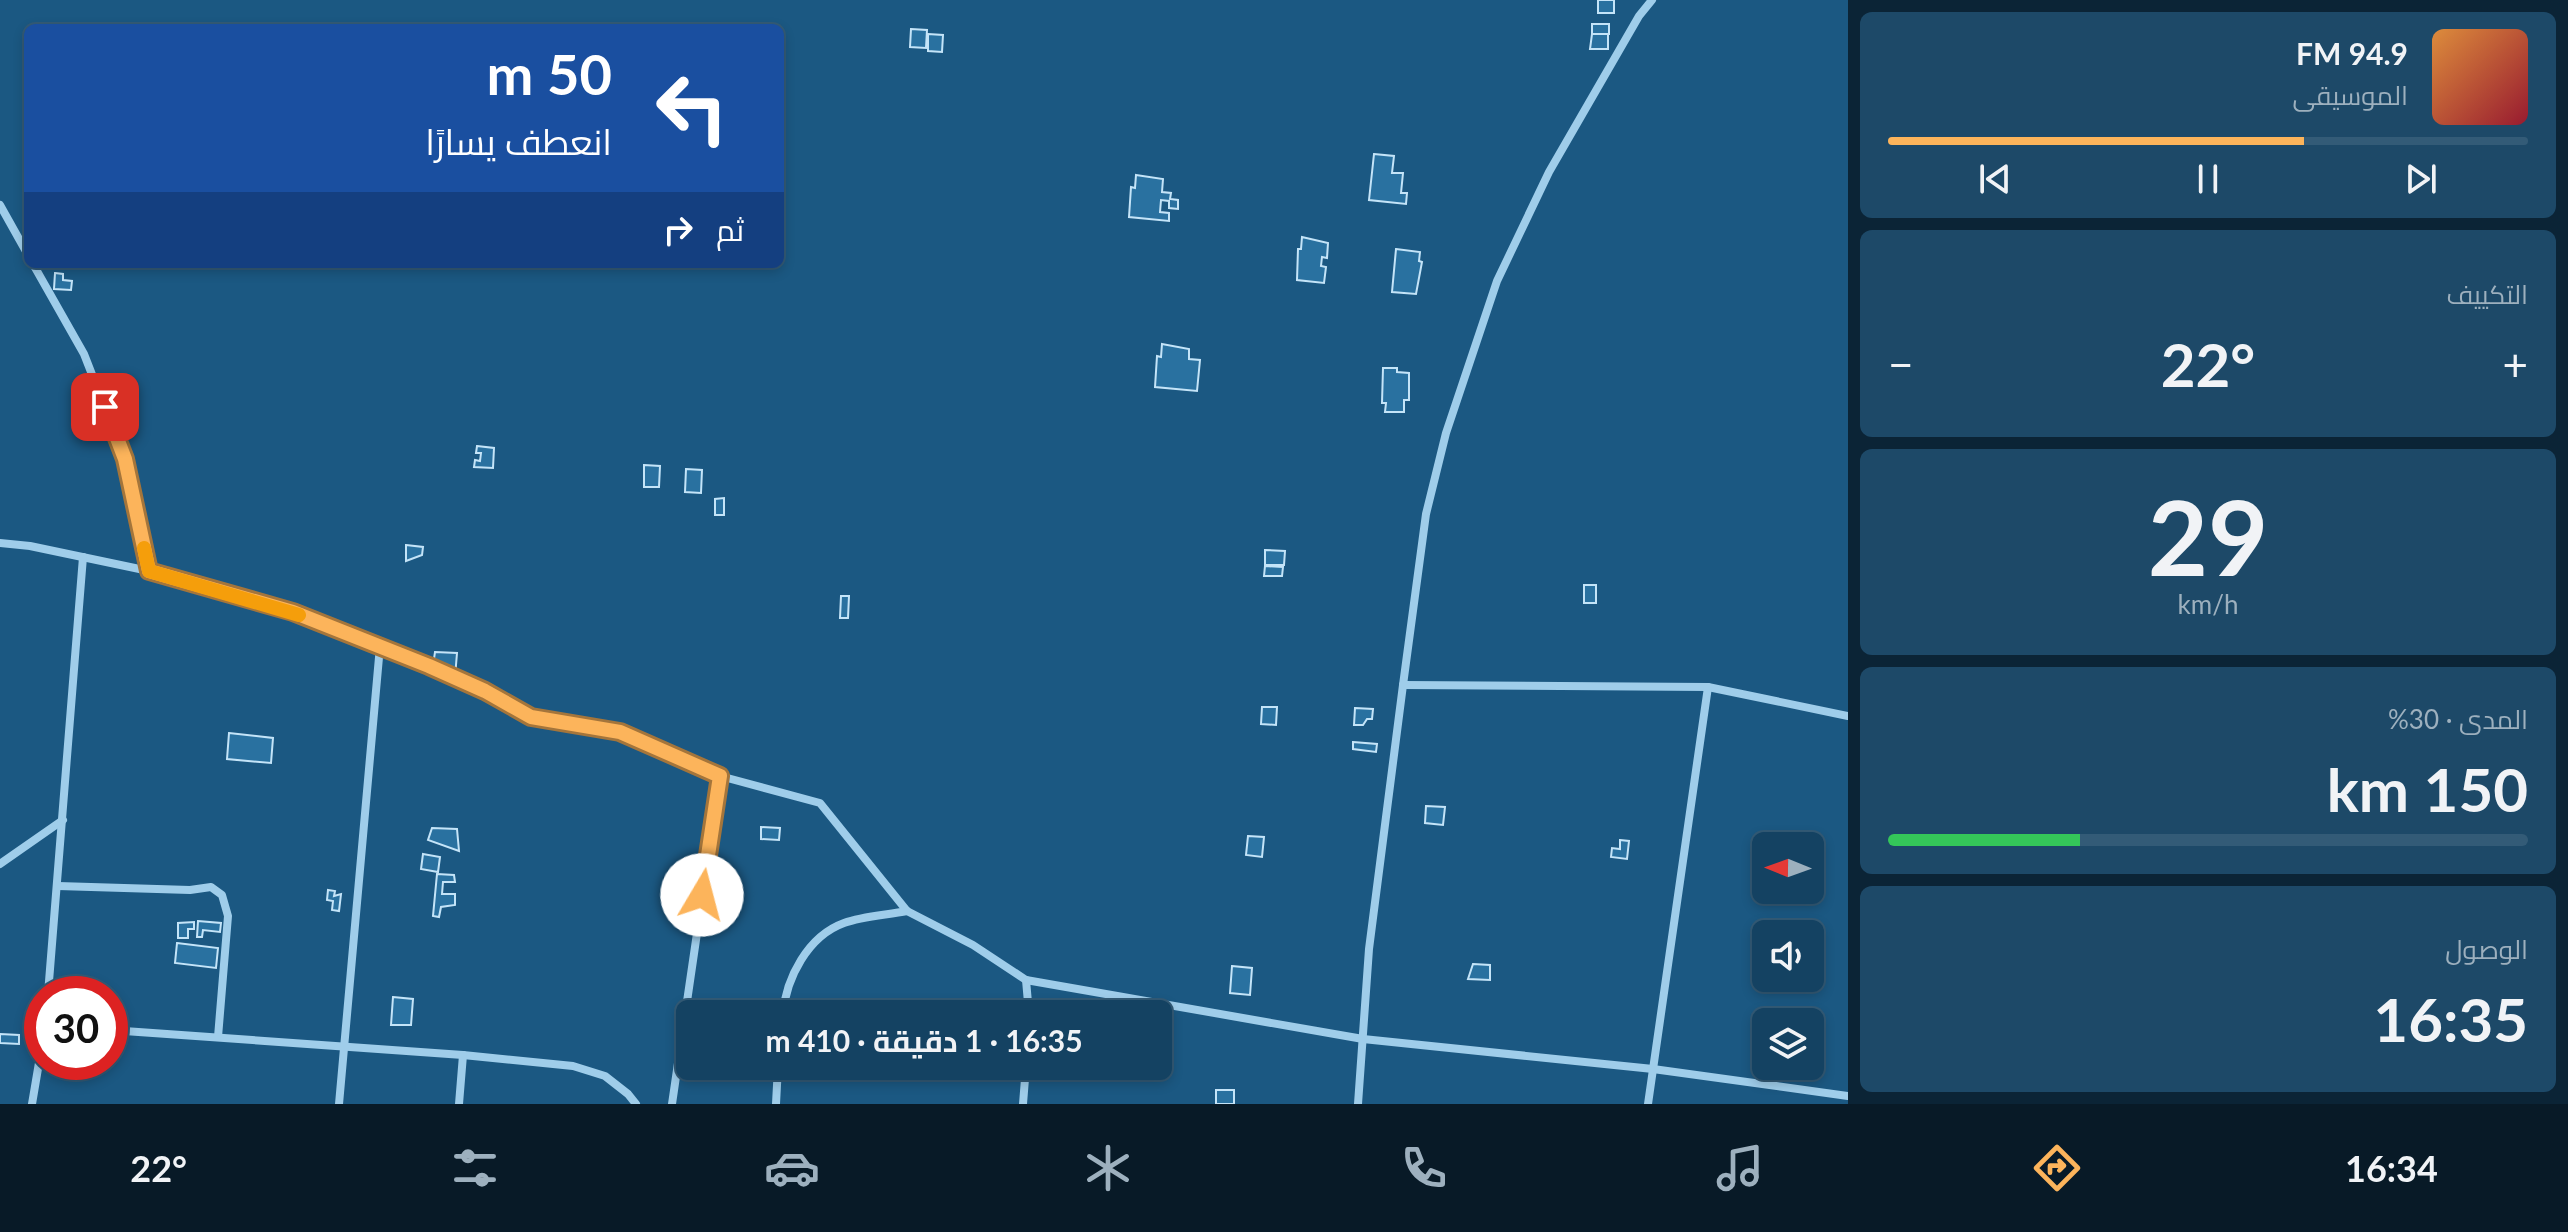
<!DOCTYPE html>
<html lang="ar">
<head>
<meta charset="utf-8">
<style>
  :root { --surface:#144262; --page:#1d4968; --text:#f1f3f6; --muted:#9db0be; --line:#335b77; --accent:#fcb45b }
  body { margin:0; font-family:Lato,Cairo,sans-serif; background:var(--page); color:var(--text); direction:rtl; height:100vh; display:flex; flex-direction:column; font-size:30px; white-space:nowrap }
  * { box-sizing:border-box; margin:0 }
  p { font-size:26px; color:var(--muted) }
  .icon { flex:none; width:44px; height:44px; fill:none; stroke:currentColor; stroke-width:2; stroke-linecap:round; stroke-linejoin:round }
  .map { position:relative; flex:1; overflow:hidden; direction:ltr }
  .side { display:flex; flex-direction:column; gap:12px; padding:12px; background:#0b2436; width:720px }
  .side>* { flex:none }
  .banner { position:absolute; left:24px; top:24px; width:760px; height:244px; border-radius:12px; box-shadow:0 4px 12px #0003,0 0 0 2px var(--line); direction:rtl; background:#1a4fa0; color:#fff; overflow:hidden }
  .needle { width:52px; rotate:271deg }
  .controls { position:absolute; left:1752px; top:832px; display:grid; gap:16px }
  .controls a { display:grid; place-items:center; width:72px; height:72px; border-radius:12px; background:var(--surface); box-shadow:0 4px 12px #0003,0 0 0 2px var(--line); font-size:40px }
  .speed { position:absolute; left:24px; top:976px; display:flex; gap:16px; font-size:40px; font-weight:700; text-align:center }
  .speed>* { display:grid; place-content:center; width:104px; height:104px; border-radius:50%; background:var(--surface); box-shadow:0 4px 12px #0003,0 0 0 2px var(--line); line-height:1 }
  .speed .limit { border:12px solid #d22; background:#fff; color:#111 }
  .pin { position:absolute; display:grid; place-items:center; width:68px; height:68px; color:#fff; margin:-34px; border-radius:16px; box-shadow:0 4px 12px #0006 }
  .me { position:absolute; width:88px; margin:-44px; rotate:8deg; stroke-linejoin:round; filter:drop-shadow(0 0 6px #0008) }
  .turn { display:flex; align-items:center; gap:28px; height:168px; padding:0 40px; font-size:36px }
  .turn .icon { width:104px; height:104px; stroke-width:2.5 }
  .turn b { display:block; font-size:56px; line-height:68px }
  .then { display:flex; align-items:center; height:76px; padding:0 40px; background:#0003; gap:16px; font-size:30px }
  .big { font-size:60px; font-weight:700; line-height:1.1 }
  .side .card { flex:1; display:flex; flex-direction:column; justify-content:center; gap:12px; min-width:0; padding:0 28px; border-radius:12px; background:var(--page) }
  .side .dial { align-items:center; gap:0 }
  .dial b { font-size:104px; line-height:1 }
  .song { display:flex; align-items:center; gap:24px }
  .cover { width:96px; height:96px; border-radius:12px; background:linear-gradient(135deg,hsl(30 70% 55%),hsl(350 70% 35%)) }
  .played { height:8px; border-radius:4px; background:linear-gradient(90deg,var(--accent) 65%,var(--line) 65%) }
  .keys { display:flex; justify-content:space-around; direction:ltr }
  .heat { display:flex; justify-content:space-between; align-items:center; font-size:44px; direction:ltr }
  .charge { height:12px; border-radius:6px; background:linear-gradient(90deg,#34c759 30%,var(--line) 0) }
  .trip { position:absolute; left:676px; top:1000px; width:496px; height:80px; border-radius:12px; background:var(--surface); box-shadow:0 4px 12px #0003,0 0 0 2px var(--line); font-weight:700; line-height:80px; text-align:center; direction:rtl }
  .dock { display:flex; height:128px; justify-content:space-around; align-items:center; background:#081a27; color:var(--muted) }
  .dock .icon { width:56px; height:56px }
  .dock .selected { color:var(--accent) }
  .dock b { font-size:36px; color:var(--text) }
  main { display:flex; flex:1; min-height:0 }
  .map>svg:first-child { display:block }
  .building { fill:#2971a0; stroke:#c4e4f8; stroke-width:2 }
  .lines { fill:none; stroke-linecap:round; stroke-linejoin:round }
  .street { stroke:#9fcdea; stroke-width:8 }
  .route-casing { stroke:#a4753b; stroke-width:20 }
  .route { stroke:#fcb45b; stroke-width:14 }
  .slow { stroke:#f59e0b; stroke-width:14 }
</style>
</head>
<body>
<main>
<section class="side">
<div class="card">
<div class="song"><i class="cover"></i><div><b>94.9 FM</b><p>الموسيقى</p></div></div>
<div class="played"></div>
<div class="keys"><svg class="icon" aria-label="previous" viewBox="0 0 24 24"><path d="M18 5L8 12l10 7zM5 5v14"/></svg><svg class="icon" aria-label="pause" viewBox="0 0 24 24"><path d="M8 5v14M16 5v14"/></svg><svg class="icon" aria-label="next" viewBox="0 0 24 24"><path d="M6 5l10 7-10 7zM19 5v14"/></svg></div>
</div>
<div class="card"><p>التكييف</p>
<div class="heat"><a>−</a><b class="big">22°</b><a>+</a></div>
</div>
<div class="card dial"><b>29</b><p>km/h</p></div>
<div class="card"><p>المدى · 30%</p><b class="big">150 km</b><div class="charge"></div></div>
<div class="card"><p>الوصول</p><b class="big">16:35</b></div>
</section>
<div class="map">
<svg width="1848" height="1104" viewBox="0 0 1848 1104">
  <rect width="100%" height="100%" fill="#1b5882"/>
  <!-- building -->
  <g class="building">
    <rect x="1598" y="0" width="16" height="13"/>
    <rect x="1592" y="24" width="17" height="10"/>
    <polygon points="911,29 927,30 926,48 910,47"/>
    <polygon points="928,34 943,35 942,52 928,51"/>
    <polygon points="1592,34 1608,34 1608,49 1590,49"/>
    <polygon points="1374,154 1394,156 1392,173 1403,173 1401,193 1407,193 1406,204 1369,200"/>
    <polygon points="1136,175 1163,179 1162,192 1171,193 1170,199 1178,200 1178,209 1169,208 1169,201 1161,200 1160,212 1169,213 1169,221 1129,217 1131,187 1135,188"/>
    <polygon points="1302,237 1328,243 1327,258 1322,257 1321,266 1326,267 1324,283 1297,280 1298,249 1301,249"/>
    <polygon points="1396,249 1420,252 1419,261 1422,262 1416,294 1392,292"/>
    <polygon points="55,273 63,274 63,280 72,281 71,290 54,289"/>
    <polygon points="1162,344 1189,349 1189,359 1200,360 1197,391 1155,387 1157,356 1161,357"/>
    <polygon points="1383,368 1397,368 1397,372 1409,373 1409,400 1404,400 1404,412 1385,412 1386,403 1382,403"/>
    <polygon points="477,446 494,448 493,468 474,467 475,460 480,461 481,453 476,453"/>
    <polygon points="644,465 660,466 659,487 644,487"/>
    <polygon points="686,469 702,470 701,493 685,492"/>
    <polygon points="724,498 724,515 715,515 715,499"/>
    <polygon points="406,545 423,547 422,555 406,561"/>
    <polygon points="1265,550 1285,551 1284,565 1265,565"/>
    <polygon points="1265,566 1283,567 1282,576 1264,576"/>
    <rect x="1584" y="585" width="12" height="18"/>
    <polygon points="841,596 849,596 848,618 840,618"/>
    <polygon points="435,652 457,653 455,677 432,672"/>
    <polygon points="1262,707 1277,707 1276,725 1261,724"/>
    <polygon points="1355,708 1373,709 1372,719 1367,719 1363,725 1354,725"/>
    <polygon points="229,733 273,738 271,763 227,759"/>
    <polygon points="1353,742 1377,744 1376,752 1353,749"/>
    <polygon points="1426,806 1445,807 1443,825 1425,823"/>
    <polygon points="761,827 780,828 779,840 761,839"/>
    <polygon points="432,828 457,829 459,851 428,840"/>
    <polygon points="1248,836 1264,837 1262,857 1246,855"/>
    <polygon points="1620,840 1629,841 1627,859 1611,857 1612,848 1620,849"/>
    <polygon points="423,854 440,857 438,872 421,869"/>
    <polygon points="437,874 454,875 455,882 443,882 442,894 455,894 455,905 441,907 439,917 433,916"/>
    <polygon points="328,890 335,891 334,896 341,894 339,911 332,910 333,901 327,900"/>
    <polygon points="198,921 221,923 220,932 203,930 202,937 197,937"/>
    <polygon points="194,922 194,929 188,929 188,938 178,938 178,923"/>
    <polygon points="177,943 218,948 216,968 175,963"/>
    <polygon points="1473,964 1490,965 1490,980 1468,979"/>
    <polygon points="1232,966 1252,968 1250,995 1230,993"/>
    <polygon points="393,997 413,999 411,1025 391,1025"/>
    <polygon points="0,1034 19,1035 19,1044 0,1043"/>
    <rect x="1216" y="1090" width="18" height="14"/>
  </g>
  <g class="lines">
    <!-- street -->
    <g class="street">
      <polyline points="0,205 28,255"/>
      <polyline points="33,264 84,354 125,459 149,571"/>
      <polyline points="0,543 30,546 149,571 293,612 429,666 485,691 531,717 620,732 720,776 820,803 907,911 973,945 1026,980 1363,1039 1653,1069 1848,1096"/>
      <polyline points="1403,685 1708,687 1848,716"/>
      <polyline points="0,864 63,820"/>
      <polyline points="58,886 190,890 211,887 222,895 228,916 218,1037"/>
      <polyline points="1026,980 1029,1014"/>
      <polyline points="48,994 83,557"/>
      <path d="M783,1014C786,978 808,936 844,923C863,916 887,915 907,911"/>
      <polyline points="110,1030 463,1055 573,1066 605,1076 628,1094 636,1104"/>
      <polyline points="32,1104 42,1045"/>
      <polyline points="339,1104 380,646"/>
      <polyline points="459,1104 463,1055"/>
      <polyline points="672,1104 720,776"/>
      <polyline points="776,1104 778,1066"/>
      <polyline points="1023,1104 1026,1066"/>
      <polyline points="1358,1104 1369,949 1403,685 1426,514 1446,433 1497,281 1549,172 1639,16 1652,0"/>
      <polyline points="1648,1104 1708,687"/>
    </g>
  </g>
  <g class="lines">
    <!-- route casing -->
    <g class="route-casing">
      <polyline id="route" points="105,407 125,459 149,571 293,612 429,666 485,691 531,717 620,732 720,776 702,895"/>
    </g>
    <!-- route -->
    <use href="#route" class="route"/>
    <!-- slow -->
    <polyline class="slow" points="144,548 149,571 299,615"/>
  </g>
</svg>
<div class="controls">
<a><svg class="needle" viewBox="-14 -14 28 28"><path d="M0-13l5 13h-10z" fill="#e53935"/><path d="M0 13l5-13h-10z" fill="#9db0be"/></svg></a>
<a><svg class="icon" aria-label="sound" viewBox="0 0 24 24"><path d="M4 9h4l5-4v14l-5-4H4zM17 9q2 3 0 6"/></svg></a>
<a><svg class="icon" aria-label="layers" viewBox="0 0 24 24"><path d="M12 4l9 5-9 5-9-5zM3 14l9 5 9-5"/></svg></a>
</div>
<div class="speed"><div class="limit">30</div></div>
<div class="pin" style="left:105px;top:407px;background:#d93025"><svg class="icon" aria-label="arrive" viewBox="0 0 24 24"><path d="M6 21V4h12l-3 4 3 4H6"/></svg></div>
<svg class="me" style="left:702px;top:895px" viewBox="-20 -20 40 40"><circle r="19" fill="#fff"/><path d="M0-13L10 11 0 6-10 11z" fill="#fcb45b"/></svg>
<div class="trip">16:35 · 1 دقيقة · 410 m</div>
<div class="banner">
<div class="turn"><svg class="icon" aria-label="left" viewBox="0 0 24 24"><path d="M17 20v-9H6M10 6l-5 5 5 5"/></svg><div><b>50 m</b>انعطف يسارًا</div></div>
<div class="then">ثم<svg class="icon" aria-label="right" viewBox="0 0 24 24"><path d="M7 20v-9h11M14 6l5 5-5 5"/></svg></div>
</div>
</div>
</main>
<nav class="dock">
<b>16:34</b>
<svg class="icon selected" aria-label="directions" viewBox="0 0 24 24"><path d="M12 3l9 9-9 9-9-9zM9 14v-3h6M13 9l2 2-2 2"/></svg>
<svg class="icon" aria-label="music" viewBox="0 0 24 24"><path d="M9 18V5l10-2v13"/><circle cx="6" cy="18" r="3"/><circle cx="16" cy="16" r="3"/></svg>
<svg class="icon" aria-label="phone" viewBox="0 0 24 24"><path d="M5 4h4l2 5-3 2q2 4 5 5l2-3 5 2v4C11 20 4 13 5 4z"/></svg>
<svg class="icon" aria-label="climate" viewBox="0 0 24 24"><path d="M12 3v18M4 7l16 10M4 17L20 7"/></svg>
<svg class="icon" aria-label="car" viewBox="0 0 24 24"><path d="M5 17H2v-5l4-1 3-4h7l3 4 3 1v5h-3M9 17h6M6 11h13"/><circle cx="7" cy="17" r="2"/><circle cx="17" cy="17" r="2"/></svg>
<svg class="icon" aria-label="filters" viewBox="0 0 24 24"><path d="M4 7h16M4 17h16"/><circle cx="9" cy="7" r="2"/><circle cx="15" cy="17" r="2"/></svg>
<b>22°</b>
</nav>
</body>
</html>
